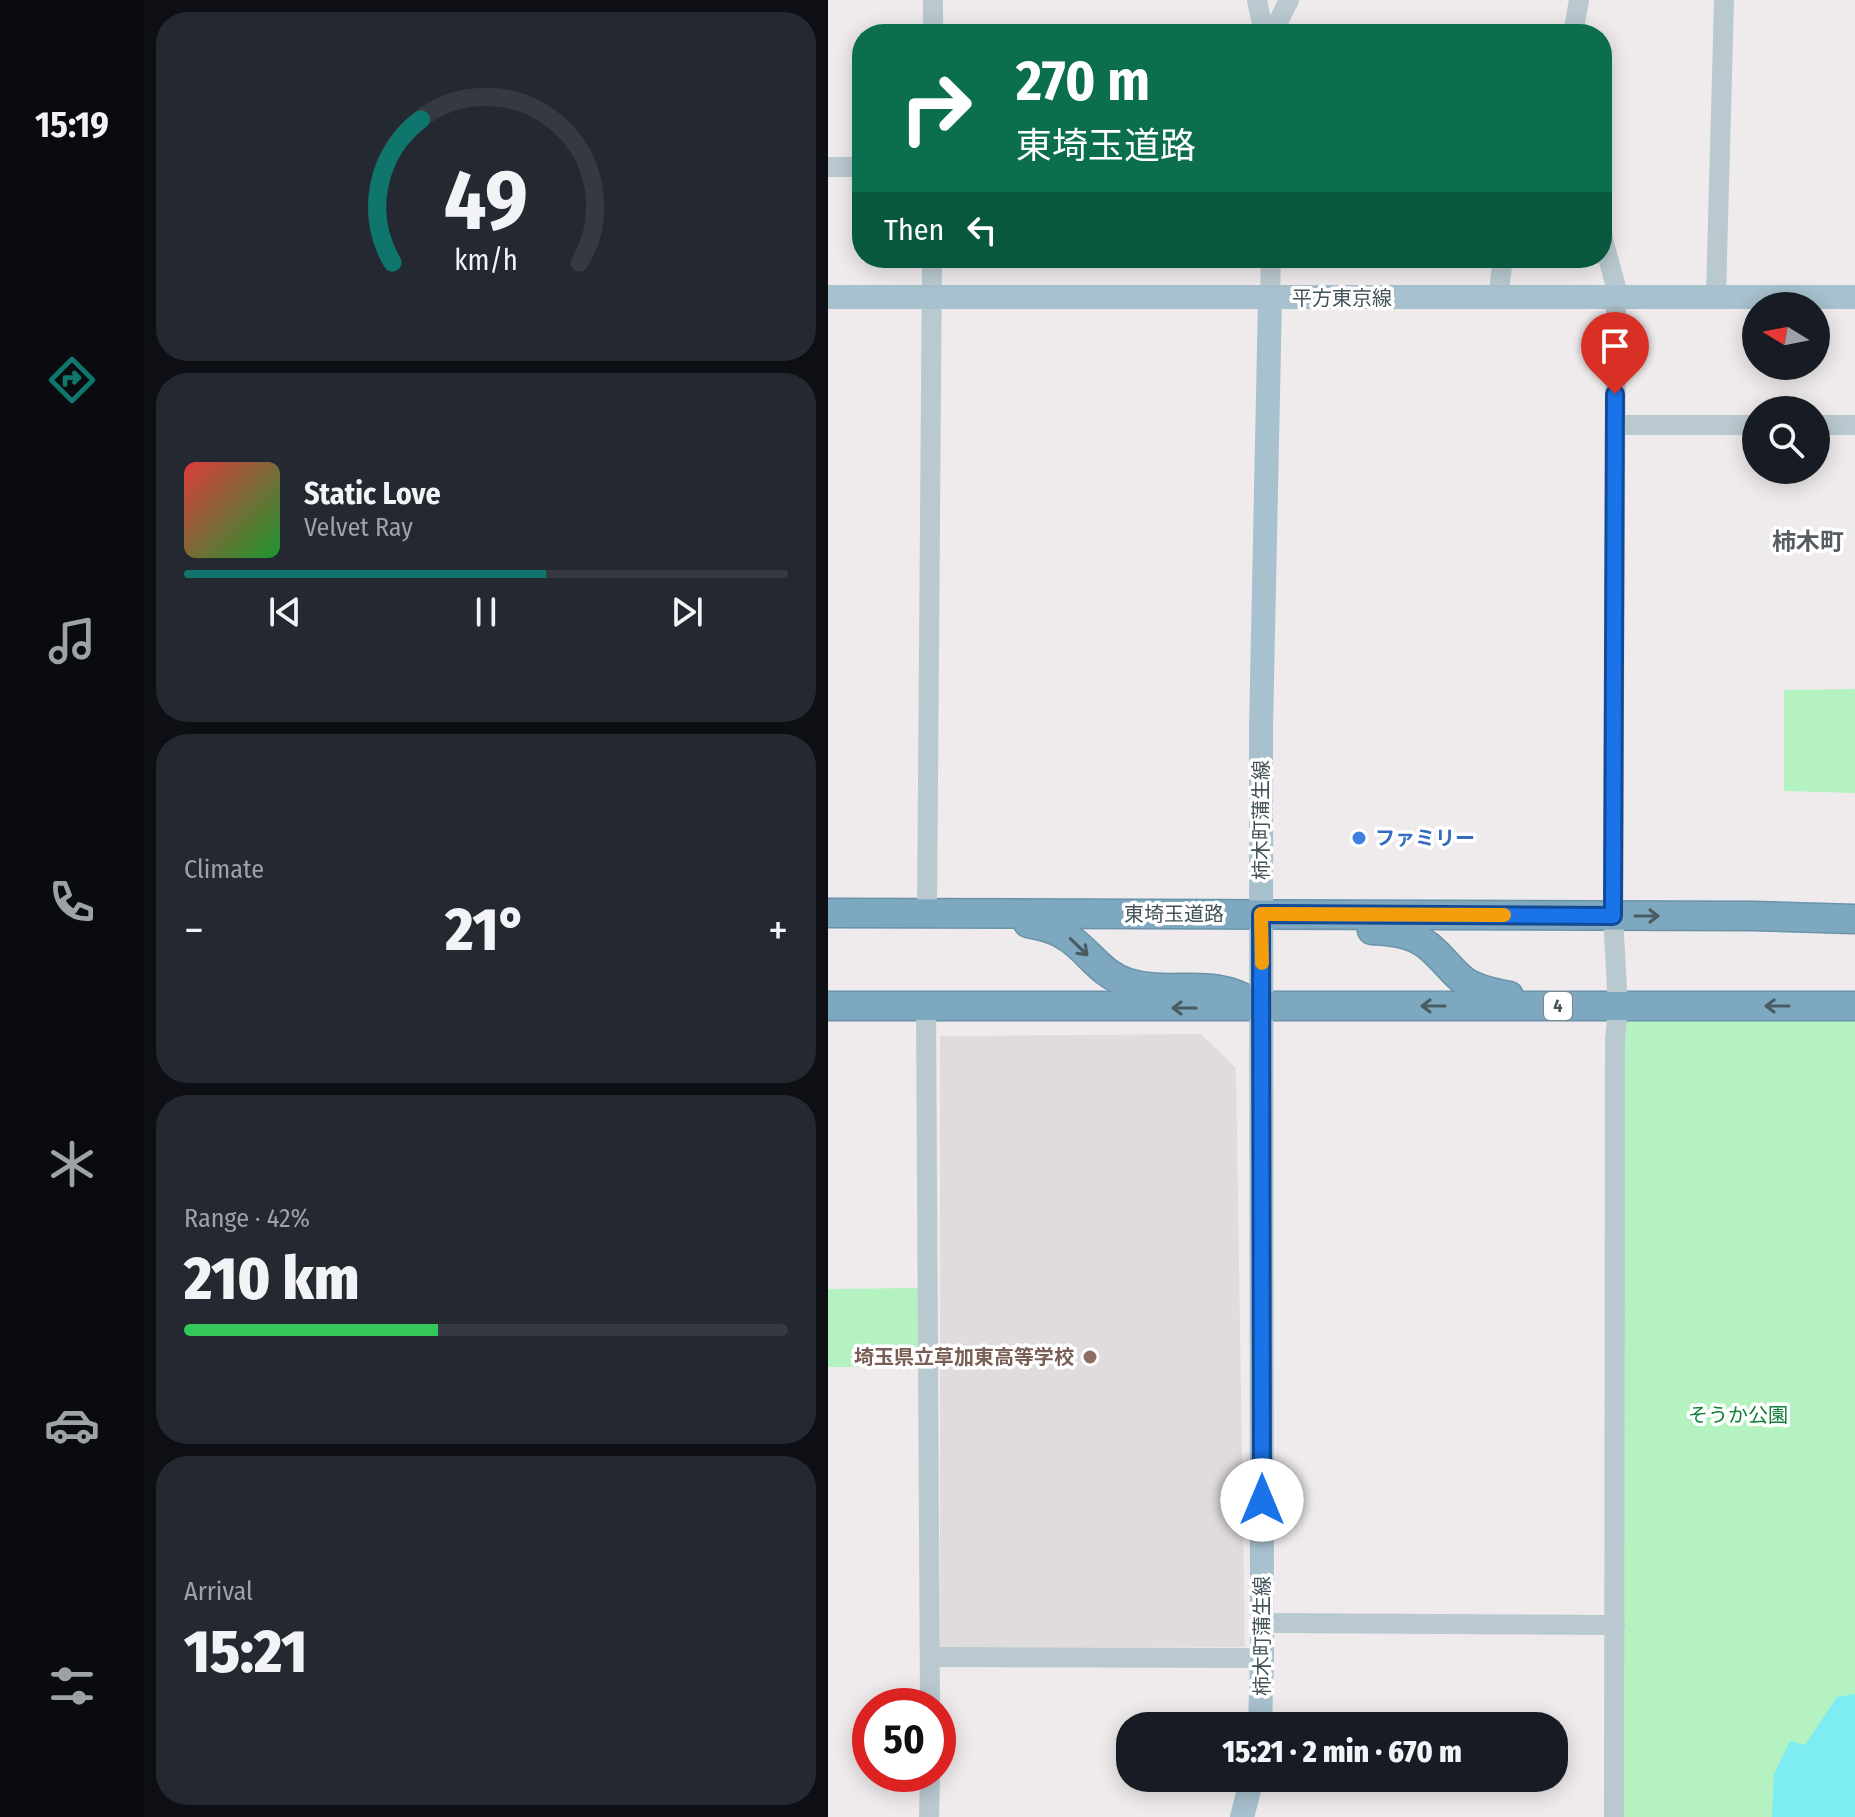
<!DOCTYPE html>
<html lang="en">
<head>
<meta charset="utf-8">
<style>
  :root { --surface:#171b24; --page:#242831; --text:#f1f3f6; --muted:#9ea1a6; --line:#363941; --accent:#0f766e }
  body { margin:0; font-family:"Fira Sans Condensed","Noto Sans JP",sans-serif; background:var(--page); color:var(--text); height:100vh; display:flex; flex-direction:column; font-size:30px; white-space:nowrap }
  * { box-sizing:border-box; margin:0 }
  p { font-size:26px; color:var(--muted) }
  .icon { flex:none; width:44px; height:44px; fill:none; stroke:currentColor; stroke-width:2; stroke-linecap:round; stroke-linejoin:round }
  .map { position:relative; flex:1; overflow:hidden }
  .panel { display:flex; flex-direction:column; gap:12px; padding:12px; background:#0d0f14; width:684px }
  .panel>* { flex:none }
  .banner { position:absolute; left:24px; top:24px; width:760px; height:244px; border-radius:32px; box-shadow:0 4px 20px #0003; background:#0b6e4f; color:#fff; overflow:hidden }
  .needle { width:52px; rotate:280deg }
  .tools { position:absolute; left:914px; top:292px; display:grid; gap:16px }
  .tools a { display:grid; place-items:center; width:88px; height:88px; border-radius:50%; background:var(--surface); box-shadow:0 4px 20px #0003; font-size:40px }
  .speed { position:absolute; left:24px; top:1688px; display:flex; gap:16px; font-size:40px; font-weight:700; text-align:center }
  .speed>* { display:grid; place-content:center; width:104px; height:104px; border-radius:50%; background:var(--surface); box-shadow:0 4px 20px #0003; line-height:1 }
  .speed .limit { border:12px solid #d22; background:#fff; color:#111 }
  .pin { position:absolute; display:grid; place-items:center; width:68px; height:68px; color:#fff; margin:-82px -34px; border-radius:50% 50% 50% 0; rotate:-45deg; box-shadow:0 0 8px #0007 }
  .pin .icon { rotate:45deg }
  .me { position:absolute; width:88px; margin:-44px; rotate:0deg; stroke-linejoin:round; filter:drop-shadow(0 0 6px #0008) }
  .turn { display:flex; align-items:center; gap:28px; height:168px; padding:0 32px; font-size:36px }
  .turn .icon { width:104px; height:104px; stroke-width:2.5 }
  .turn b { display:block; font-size:56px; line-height:68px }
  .then { display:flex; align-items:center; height:76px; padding:0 32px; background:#0003; gap:16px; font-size:30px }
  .big { font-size:60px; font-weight:800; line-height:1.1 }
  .panel .widget { flex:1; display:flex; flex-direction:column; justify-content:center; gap:12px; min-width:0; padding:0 28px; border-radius:32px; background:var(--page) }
  .panel .dial { align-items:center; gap:0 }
  .dial svg { height:208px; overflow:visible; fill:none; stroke:var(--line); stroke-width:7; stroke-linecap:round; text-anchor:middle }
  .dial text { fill:var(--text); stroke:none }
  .song { display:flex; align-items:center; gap:24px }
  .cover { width:96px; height:96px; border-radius:12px; background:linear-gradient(135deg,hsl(0 70% 55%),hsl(130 70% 35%)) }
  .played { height:8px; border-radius:4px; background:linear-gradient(90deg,var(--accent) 60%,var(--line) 60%) }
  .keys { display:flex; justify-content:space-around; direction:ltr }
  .heat { display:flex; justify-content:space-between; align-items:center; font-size:44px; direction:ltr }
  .charge { height:12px; border-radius:6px; background:linear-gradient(90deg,#34c759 42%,var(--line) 0) }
  .trip { position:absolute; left:288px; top:1712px; width:452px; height:80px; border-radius:32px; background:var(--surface); box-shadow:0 4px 20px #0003; font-weight:800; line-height:80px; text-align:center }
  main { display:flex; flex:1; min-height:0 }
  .menu { display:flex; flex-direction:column; width:144px; justify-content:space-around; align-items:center; background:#090b0e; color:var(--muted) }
  .menu .icon { width:56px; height:56px }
  .menu .selected { color:var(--accent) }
  .menu b { font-size:36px; color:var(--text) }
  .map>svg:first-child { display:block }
  .education { fill:#e0dcde }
  .green { fill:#b4f2c2 }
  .water { fill:#7decf3 }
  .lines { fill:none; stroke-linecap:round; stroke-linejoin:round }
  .highway-casing { stroke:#6993ab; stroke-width:31 }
  .minor { stroke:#bac9d0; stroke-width:20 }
  .major { stroke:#a8c1ce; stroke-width:24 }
  .highway { stroke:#7ea8c0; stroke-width:28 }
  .oneway { stroke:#485c64 }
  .route-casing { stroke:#114b97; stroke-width:20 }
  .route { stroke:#1a73e8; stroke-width:14 }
  .slow { stroke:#f59e0b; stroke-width:14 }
  .shop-dot { fill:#3f7fe0; stroke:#fff; stroke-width:3 }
  .education-dot { fill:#8d6e63; stroke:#fff; stroke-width:3 }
  .labels { text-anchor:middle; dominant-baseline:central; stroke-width:7; stroke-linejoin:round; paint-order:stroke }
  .shield { fill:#fff; stroke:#7b878c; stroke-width:2 }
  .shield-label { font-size:18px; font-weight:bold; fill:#42535a }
  .street-label { font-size:20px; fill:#42535a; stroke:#fff }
  .shop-label { font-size:20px; font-weight:bold; fill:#366cbe; stroke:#fff; text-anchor:start }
  .education-label { font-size:20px; font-weight:bold; fill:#785e54; stroke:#fff; text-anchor:end }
  .park-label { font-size:20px; fill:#0f8036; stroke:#fff }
  .quarter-label { font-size:24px; font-weight:bold; fill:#585d61; stroke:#fff }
</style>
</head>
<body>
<main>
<nav class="menu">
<b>15:19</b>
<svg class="icon selected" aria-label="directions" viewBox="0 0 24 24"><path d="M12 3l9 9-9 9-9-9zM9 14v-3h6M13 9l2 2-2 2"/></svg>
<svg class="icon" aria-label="music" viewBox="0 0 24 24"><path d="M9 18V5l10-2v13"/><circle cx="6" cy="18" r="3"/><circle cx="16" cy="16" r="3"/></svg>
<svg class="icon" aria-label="phone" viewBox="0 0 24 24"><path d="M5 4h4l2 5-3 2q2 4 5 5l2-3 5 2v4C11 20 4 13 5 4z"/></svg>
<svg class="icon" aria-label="climate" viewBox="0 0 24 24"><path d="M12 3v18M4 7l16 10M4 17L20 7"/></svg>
<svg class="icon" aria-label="car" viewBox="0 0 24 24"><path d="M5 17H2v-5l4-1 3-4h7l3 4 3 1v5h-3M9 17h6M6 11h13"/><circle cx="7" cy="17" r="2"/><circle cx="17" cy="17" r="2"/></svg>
<svg class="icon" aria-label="filters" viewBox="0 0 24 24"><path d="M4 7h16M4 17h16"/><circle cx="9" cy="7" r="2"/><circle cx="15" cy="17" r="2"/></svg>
</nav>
<section class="panel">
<div class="widget dial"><svg viewBox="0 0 100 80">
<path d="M14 69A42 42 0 1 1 86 69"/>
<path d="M14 69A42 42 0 0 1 25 14" stroke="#0f766e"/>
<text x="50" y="56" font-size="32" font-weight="700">49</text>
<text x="50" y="72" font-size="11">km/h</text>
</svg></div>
<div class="widget">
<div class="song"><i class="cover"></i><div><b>Static Love</b><p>Velvet Ray</p></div></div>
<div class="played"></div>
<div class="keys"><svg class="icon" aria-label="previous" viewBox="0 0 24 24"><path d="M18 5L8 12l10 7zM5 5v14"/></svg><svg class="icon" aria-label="pause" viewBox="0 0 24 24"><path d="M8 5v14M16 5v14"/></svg><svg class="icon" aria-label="next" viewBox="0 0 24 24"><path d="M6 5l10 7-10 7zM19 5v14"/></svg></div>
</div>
<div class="widget"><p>Climate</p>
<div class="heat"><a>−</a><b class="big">21°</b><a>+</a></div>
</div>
<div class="widget"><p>Range · 42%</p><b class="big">210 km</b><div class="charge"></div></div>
<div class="widget"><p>Arrival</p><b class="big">15:21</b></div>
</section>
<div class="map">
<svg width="1027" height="1817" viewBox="0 0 1027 1817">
  <rect width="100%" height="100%" fill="#efebec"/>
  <!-- education -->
  <polygon class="education" points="373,1034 408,1068 417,1647 112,1647 112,1036"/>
  <!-- green -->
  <g class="green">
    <polygon points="1027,689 1027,793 956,791 956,690"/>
    <polygon points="795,1014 1027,1014 1027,1817 792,1817"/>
    <polygon points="90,1288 90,1367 0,1367 0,1289"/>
  </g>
  <!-- water -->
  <polygon class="water" points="1027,1694 1027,1817 944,1817 946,1774 962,1741 977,1745 1009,1697"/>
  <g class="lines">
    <!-- highway casing -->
    <g class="highway-casing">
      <g id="highway">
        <polyline points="0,913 925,916 1027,919"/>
        <path d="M200,923C215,926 229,929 241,938C262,953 274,975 300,983C345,997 382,975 427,1004"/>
        <path d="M544,930C568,931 590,934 607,952C618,962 627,975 639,983C652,991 667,993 681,996"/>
        <polyline points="0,1006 1027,1006"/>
      </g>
    </g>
    <!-- minor -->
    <g class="minor">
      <polyline points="429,0 436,34"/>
      <polyline points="105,34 105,0"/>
      <polyline points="444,34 461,0"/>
      <polyline points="745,34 751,0"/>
      <polyline points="0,167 34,167"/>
      <polyline points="774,236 788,287 788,298 785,916 790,1007 787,1039 786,1817"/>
      <polyline points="888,297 896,0"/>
      <polyline points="442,298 443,258"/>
      <polyline points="670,299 675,258"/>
      <polyline points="787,425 928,425"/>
      <polyline points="988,425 1027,425"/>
      <polyline points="99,912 104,258"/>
      <polyline points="98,1007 102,1706"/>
      <polyline points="434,1623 787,1625"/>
      <polyline points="103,1657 434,1658"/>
      <polyline points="101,1817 102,1774"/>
    </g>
    <!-- major -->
    <g class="major">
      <polyline points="0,297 1027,297"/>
      <polyline points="432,1726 434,1658 433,729 442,298"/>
      <polyline points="414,1817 424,1778"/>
    </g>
    <!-- highway -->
    <use href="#highway" class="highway"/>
  </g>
  <!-- one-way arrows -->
  <defs><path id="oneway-shaft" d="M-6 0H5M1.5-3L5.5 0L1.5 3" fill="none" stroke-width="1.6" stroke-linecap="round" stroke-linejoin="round" transform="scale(2)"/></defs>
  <g class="oneway">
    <use href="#oneway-shaft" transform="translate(819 916)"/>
    <use href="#oneway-shaft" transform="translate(251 947) rotate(44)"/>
    <use href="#oneway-shaft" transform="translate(605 1006) rotate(180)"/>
    <use href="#oneway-shaft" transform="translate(949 1006) rotate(-180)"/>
    <use href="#oneway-shaft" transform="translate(356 1008) rotate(-180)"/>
  </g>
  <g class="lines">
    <!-- route casing -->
    <g class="route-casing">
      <polyline id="route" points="434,1500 433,914 785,916 787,394"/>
    </g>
    <!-- route -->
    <use href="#route" class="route"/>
    <!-- slow -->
    <polyline class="slow" points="434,963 433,914 676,915"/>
  </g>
  <!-- markers -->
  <circle class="shop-dot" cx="531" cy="838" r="8"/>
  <circle class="education-dot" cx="262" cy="1357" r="8"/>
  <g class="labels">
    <!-- shield labels -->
    <rect class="shield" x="716" y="992" width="28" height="28" rx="6"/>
    <g class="shield-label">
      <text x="730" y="1006">4</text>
    </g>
    <!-- street labels -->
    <g class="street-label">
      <text x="514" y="298">平方東京線</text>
      <text transform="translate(433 820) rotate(-90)">柿木町蒲生線</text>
      <text x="346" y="914">東埼玉道路</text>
      <text transform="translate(434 1636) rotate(-90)">柿木町蒲生線</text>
    </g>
    <!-- shop labels -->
    <g class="shop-label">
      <text x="547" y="838">ファミリー</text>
    </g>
    <!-- education labels -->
    <g class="education-label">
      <text x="246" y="1357">埼玉県立草加東高等学校</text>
    </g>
    <!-- park labels -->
    <g class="park-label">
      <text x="910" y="1415">そうか公園</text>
    </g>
    <!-- quarter labels -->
    <g class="quarter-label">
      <text x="980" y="542">柿木町</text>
    </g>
  </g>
</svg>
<div class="tools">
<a><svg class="needle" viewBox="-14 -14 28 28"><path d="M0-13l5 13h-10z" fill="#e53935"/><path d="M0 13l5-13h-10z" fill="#9ea1a6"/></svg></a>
<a><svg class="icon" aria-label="search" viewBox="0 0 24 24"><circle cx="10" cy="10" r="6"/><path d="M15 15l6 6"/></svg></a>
</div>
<div class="speed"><div class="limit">50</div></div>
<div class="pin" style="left:787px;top:394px;background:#d93025"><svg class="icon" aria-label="arrive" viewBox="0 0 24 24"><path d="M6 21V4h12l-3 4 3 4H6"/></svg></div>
<svg class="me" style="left:434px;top:1500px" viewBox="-20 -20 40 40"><circle r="19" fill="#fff"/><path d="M0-13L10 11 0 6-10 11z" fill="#1a73e8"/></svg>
<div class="trip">15:21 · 2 min · 670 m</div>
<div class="banner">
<div class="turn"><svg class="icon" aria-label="right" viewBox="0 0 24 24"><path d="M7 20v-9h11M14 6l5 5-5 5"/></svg><div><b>270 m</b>東埼玉道路</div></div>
<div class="then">Then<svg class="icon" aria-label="left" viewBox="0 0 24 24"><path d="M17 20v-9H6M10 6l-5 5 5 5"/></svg></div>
</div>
</div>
</main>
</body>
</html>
